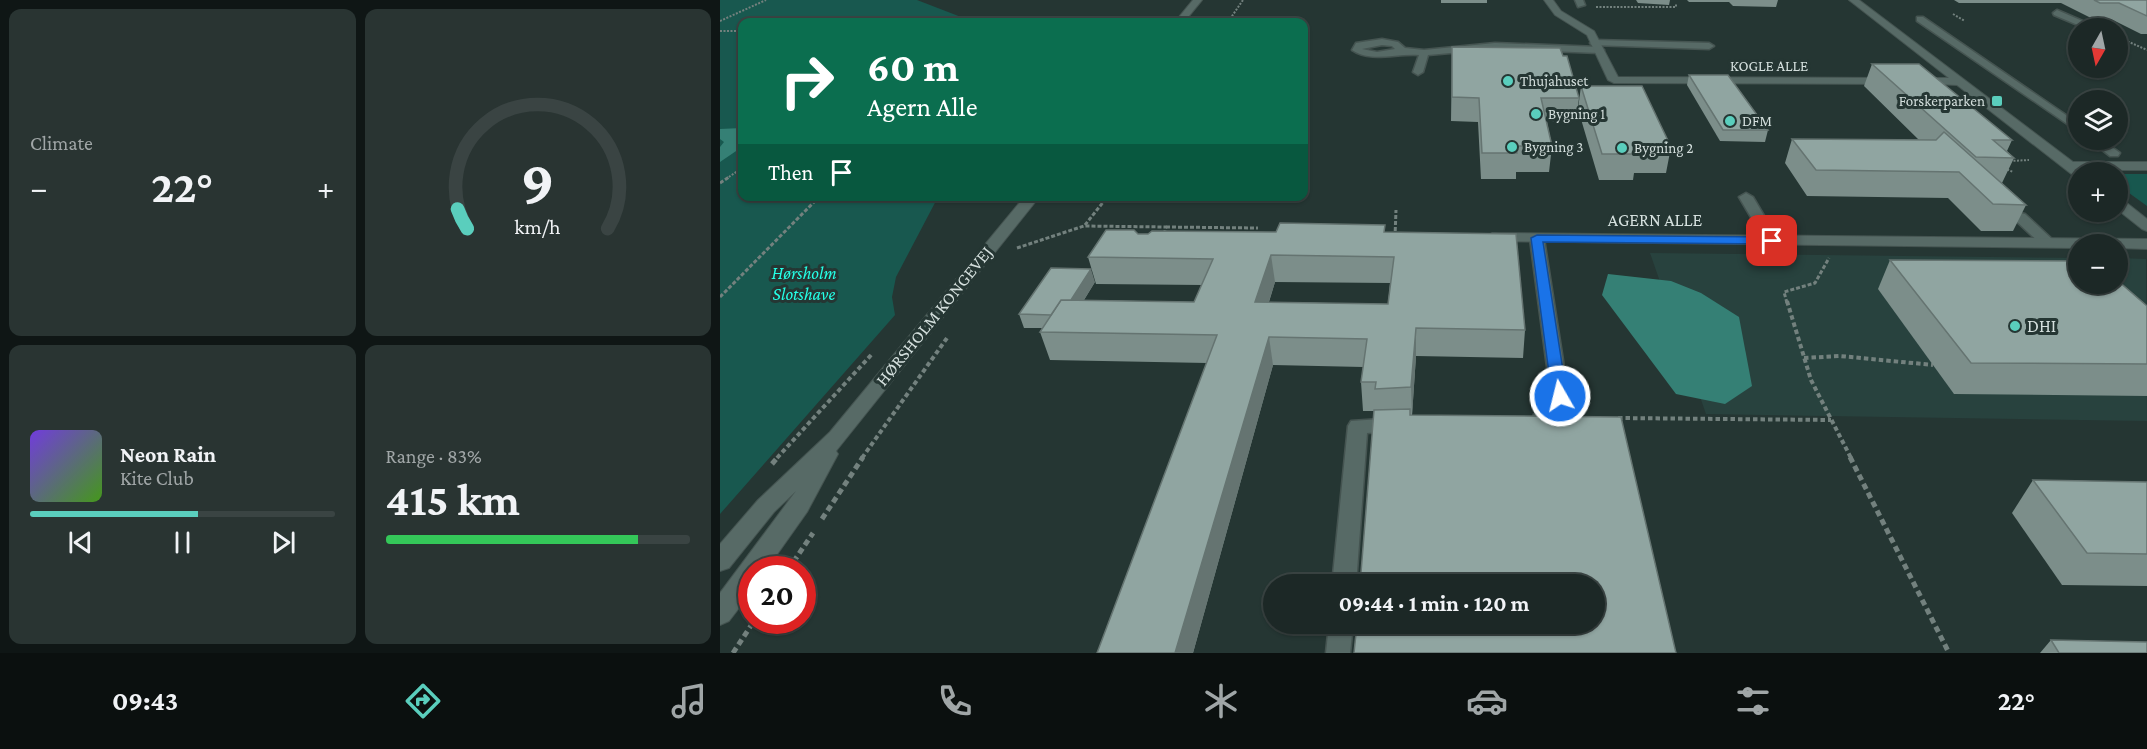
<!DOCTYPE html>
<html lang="en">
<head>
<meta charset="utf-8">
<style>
  :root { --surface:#1c2826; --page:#293432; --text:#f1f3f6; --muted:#a0a6a7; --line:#3a4443; --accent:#5acebd }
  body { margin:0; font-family:"Crimson Pro",serif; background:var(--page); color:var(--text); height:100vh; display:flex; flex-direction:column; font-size:22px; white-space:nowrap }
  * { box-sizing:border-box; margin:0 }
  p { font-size:20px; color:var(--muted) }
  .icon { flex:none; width:33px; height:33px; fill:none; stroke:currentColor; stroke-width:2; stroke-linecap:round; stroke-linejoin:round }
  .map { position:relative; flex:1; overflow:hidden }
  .drawer { display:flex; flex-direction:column; gap:9px; padding:9px; background:#0f1615; width:720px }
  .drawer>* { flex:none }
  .hud { position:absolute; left:18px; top:18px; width:570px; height:183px; border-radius:12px; box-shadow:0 2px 4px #0004,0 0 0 2px var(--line); background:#0b6e4f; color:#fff; overflow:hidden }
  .needle { width:39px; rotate:189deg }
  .controls { position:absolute; left:1348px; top:18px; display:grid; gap:12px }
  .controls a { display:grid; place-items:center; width:60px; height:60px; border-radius:50%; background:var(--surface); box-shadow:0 2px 4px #0004,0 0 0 2px var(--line); font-size:30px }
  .speed { position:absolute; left:18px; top:556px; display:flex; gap:12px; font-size:30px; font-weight:700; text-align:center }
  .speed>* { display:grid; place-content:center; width:78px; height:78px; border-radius:50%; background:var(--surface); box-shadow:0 2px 4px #0004,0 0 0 2px var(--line); line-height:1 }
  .speed .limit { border:9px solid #d22; background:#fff; color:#111 }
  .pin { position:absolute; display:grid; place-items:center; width:51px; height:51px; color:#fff; margin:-26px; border-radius:12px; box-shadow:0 3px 9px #0006 }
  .me { position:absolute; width:66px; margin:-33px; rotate:352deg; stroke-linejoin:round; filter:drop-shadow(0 0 4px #0008) }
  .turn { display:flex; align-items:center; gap:21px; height:126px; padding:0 30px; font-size:27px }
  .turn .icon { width:78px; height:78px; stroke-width:2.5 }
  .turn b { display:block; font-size:42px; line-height:51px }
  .then { display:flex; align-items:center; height:57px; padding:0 30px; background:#0003; gap:12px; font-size:22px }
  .big { font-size:45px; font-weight:700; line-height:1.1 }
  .drawer .widget { flex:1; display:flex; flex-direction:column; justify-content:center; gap:9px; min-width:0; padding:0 21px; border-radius:12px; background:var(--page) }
  .drawer .dial { align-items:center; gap:0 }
  .dial svg { height:156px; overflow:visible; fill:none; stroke:var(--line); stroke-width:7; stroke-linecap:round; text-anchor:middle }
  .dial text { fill:var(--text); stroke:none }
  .song { display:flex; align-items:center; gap:18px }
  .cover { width:72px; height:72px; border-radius:9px; background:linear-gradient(135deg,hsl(260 70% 55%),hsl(100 70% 35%)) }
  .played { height:6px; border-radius:3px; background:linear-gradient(90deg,var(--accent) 55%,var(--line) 55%) }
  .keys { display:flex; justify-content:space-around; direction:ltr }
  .heat { display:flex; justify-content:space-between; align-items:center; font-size:33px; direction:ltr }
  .charge { height:9px; border-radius:4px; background:linear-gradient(90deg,#34c759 83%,var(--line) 0) }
  .drawer .tiles { flex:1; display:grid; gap:9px; grid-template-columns:repeat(2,1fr) }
  .trip { position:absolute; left:543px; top:574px; width:342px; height:60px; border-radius:30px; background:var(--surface); box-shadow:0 2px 4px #0004,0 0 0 2px var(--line); font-weight:700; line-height:60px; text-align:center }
  .dock { display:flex; height:96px; justify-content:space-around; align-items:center; background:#0b100f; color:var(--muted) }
  .dock .icon { width:42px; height:42px }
  .dock .current { color:var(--accent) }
  .dock b { font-size:27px; color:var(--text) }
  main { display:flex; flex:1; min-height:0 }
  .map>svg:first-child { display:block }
  .built { fill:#28423e }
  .green { fill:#18584f }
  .water { fill:#358075 }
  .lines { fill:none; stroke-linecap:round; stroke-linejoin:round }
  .lane-casing { stroke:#455451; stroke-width:3 }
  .street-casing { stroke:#455451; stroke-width:2 }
  .secondary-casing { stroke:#455451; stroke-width:2 }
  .path-far3 { stroke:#73817e; stroke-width:2; stroke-dasharray:2 1.5; stroke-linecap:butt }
  .path-far2 { stroke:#73817e; stroke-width:3; stroke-dasharray:4 2; stroke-linecap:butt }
  .path-far1 { stroke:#73817e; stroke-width:4; stroke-dasharray:4.5 3; stroke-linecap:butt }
  .path { stroke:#73817e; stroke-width:5; stroke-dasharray:6 4; stroke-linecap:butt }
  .lane { fill:#576a66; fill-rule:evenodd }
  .street { fill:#576a66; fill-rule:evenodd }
  .secondary { fill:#576a66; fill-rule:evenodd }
  .wall { fill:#7c8e8a; fill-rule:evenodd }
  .shaded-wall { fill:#657471 }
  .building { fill:#90a5a1; stroke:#657471; stroke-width:1.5; fill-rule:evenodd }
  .route { fill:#1a73e8; stroke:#114b97; stroke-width:1.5 }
  .poi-dot { fill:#5acebd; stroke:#253633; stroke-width:2 }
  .labels { text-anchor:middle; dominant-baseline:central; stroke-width:6; stroke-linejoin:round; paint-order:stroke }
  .far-street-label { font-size:15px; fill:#d4dfdd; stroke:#253633 }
  .far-poi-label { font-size:15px; fill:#d4dfdd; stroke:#253633; text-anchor:start }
  .street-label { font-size:18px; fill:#d4dfdd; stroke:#253633 }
  .park-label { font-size:18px; font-style:italic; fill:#24ffe6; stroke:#253633 }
  .poi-label { font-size:18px; fill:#d4dfdd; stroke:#253633; text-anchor:start }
</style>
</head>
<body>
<main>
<section class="drawer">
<div class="tiles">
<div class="widget"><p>Climate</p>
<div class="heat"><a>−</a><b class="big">22°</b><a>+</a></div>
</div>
<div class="widget dial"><svg viewBox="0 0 100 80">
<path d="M14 69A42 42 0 1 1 86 69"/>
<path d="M14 69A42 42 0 0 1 9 59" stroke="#5acebd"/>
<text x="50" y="56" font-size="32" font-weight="700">9</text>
<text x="50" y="72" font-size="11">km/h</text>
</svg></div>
<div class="widget">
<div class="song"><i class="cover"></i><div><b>Neon Rain</b><p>Kite Club</p></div></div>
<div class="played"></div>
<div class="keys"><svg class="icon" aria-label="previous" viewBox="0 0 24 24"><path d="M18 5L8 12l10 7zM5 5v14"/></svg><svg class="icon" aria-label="pause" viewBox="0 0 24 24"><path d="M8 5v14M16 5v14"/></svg><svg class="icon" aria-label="next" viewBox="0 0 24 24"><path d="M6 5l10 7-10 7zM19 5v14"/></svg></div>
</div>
<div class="widget"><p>Range · 83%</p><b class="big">415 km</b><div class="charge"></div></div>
</div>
</section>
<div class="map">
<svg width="1427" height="653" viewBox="0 0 1427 653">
  <rect width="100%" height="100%" fill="#253633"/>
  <!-- built -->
  <polygon class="built" points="930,253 1359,258 1359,284 1398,284 1398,258 1426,259 1427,421 986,414"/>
  <!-- green -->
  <g class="green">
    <polygon points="0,0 197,0 254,22 22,22 22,196 218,197 176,277 172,297 175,315 0,514"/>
    <polygon points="1398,174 1427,174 1427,206 1398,185"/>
  </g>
  <!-- water -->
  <g class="water">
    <polygon points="22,128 22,147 0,162 0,147 4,142 0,139 0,129"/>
    <polygon points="888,274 951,281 981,293 1019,317 1032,386 1005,404 956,394 882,295"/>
  </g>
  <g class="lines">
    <!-- lane casing -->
    <g class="lane-casing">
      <g id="lane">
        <polygon points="855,0 863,0 865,5 858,7"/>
        <polygon points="1337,10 1374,26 1375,28 1365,28 1334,15 1333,13"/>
        <polygon points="1197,17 1203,17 1359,124 1359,132 1197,21"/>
        <polygon points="1359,34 1359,40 1352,37 1353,35"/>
        <path d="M662,39L678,42L685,48L704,50L775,43L879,47L884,50L879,53L775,49L708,55L703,72L698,75L693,72L699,55C677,53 651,63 632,50L636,43ZM662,45L672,46L675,49L657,52L642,49Z"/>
        <polygon points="875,40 989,43 994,46 989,49 872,45 870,43"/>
        <polygon points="1369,140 1382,140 1400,153 1398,156 1390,156"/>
        <polygon points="1026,193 1033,197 1059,241 1057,244 1052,245 1045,241 1019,197"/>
        <polygon points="1300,213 1305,214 1333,240 1335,243 1333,246 1323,246 1295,220 1293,217"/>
        <path d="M817,235L824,239L852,418L850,423C839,426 825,427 814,424L812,419L814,414L833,412L810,239Z"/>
        <polygon points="676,418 683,420 686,425 683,430 647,433 636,585 612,585 628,426 631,421"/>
        <polygon points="609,624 633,624 630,653 606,653"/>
      </g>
    </g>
    <!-- street casing -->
    <g class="street-casing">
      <g id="street">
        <polygon points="824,0 833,0 841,11 874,31 898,77 1169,78 1175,81 1169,84 894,83 888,80 867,35 835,15"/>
        <polygon points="1129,0 1139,0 1353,162 1427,162 1427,170 1364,170 1365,172 1359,172 1359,177 1354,176 1237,85 1193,83 1191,81 1197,78 1229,78"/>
        <polygon points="1398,199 1403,200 1427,219 1427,231 1422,229 1398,210"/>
        <polygon points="772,233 1427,239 1427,249 1398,248 1398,244 1359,244 1359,248 767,241 764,238"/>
      </g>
    </g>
    <!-- secondary casing -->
    <g class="secondary-casing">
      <g id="secondary">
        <polygon points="473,0 482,0 464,22 455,22"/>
        <polygon points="305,196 320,196 116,451 118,454 87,512 46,570 32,570 32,591 9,621 0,625 0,593 76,491 54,512 9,568 0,571 0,544 38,500 110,432"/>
      </g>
    </g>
    <!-- path-far3 -->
    <g class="path-far3">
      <polyline points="876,7 956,7 956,3"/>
      <polyline points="1233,14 1245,21"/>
      <polyline points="0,21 46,0"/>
      <polyline points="508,22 523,0"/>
      <polyline points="0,31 22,31"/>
      <polyline points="1398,37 1427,50"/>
      <polyline points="1290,161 1309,160"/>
      <polyline points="1284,168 1293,172"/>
      <polyline points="6,179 22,168"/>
    </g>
    <!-- path-far2 -->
    <g class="path-far2">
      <polyline points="0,183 9,177"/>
      <polyline points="365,225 388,196"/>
      <polyline points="446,227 538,228"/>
      <polyline points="675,237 676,210"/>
      <polyline points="297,248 364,226 446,227 444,235"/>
      <polyline points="0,297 100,196"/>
      <polyline points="1067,303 1064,292 1095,283 1109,258"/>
    </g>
    <!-- path-far1 -->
    <g class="path-far1">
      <polyline points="1067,301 1091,380 1131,458"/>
      <polyline points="1084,358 1120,356 1213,365"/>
      <polyline points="898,418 1111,420"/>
      <polyline points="57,458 152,354"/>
      <polyline points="142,458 227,338"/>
    </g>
    <!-- path -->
    <g class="path">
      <polyline points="1130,457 1229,653"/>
      <polyline points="52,464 58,457"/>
      <polyline points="102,519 143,457"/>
      <polyline points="68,570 93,533"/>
      <polyline points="13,653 34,621"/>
    </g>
    <!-- lane -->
    <use href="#lane" class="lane"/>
    <!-- street -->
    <use href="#street" class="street"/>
    <!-- secondary -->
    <use href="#secondary" class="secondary"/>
  </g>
  <!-- wall -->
  <g class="wall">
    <rect x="721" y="0" width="46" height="3"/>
    <polygon points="916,0 950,0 949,5 918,3"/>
    <polygon points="967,0 1058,0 1056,7 1013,6 1009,2 969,2"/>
    <polygon points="1234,0 1427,0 1427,34 1421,34 1391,19 1373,19 1341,3 1239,3"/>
    <polygon points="732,47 843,56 859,98 856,122 827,122 832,146 829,172 796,172 796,179 761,179 758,122 731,121"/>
    <polygon points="1152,64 1292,140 1287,151 1294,158 1282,183 1306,205 1293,231 1261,231 1228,198 1087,196 1065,163 1072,139 1199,140 1144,86"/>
    <polygon points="969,75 1048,130 1045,142 1000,141 967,85"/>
    <polygon points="861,86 951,147 946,173 914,173 913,180 879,180 858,109"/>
    <path d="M556,232H666L805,330L803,358L696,356L692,415L956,653L654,411H643L641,382L643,367L553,365L473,653H377L487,363L330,360L320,332L322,328H304L299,314L375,282L364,300L474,302L482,285L376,284L368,257L418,234ZM555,282L670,283L668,304L549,302Z"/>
    <polygon points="1170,260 1427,306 1427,396 1234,394 1158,289"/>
    <polygon points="1313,480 1427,482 1427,586 1342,585 1292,513"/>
    <polygon points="1331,640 1427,653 1320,653"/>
  </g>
  <!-- shaded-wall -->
  <g class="shaded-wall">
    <polygon points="551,255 555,282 540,330 535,302"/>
    <polygon points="371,269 375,282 346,329 341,315"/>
    <polygon points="696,328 696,356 692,416 691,387"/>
    <polygon points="549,337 553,365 473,653 455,653"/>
  </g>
  <!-- building -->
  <g class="building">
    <polygon points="1374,0 1427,0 1427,16 1399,3 1380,3"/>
    <polygon points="732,47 840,48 843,56 847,56 859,98 821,98 832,146 796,146 797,153 762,153 759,98 732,97"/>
    <polygon points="1152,64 1199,64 1292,140 1273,140 1294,158 1256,157"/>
    <polygon points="969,75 1008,75 1048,130 1003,130"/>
    <polygon points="861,86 922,86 951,147 914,147 917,154 882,154"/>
    <polygon points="1224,132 1306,205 1273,204 1239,172 1096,170 1072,139 1216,140"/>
    <path d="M560,223L665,225L664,232L796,234L805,330L696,328L691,387L655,389L656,382H641L647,339L549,337L455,653H377L497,335L320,332L341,300L474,302L493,259L368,257L386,230H414L418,234H428L432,231L556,232ZM551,255L674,257L668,304L535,302Z"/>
    <polygon points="1170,260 1359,261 1359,284 1398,284 1398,281 1427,306 1427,364 1251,363"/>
    <polygon points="331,268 371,269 351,300 341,300 331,315 299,314"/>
    <polygon points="690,409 690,415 901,417 956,653 634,653 637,624 874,624 874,585 640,585 654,410"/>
    <polygon points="1313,480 1427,482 1427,554 1367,553"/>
    <polygon points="1331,640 1427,642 1427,653 1339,653"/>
  </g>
  <!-- route -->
  <polygon class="route" points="817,235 1052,237 1058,241 1052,244 823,242 847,396 840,401 832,396 811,238"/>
  <!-- markers -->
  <g class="poi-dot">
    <circle cx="788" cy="81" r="6"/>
    <rect x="1271" y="95" width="12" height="12" rx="3"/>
    <circle cx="816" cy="114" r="6"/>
    <circle cx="1010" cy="121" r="6"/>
    <circle cx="792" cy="147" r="6"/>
    <circle cx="902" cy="148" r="6"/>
    <circle cx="1295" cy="326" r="6"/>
  </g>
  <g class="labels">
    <!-- far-street labels -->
    <g class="far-street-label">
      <text x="1049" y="66">KOGLE ALLE</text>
    </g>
    <!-- far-poi labels -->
    <g class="far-poi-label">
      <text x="800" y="81">Thujahuset</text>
      <text x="1265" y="101" text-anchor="end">Forskerparken</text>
      <text x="828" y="114">Bygning 1</text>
      <text x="1022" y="121">DFM</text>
      <text x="804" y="147">Bygning 3</text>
      <text x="914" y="148">Bygning 2</text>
    </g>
    <!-- street labels -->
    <g class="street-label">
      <text x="935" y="220">AGERN ALLE</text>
      <text transform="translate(214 316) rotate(-51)">HØRSHOLM KONGEVEJ</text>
    </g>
    <!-- park labels -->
    <g class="park-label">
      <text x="84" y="273">Hørsholm<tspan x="84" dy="21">Slotshave</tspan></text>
    </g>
    <!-- poi labels -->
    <g class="poi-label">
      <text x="1307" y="326">DHI</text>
    </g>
  </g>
</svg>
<div class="controls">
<a><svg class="needle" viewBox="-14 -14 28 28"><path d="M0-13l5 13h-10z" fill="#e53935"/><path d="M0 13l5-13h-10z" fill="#a0a6a7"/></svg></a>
<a><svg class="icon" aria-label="layers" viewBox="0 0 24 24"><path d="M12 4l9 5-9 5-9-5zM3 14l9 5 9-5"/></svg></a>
<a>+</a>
<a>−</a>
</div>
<div class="speed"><div class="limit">20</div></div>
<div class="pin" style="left:1052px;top:241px;background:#d93025"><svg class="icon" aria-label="arrive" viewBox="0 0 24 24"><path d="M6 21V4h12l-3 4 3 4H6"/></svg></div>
<svg class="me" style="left:840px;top:396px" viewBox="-20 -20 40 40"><circle r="17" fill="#1a73e8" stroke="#fff" stroke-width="3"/><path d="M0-11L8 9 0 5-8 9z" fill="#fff"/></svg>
<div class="trip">09:44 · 1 min · 120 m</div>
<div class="hud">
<div class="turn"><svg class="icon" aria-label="right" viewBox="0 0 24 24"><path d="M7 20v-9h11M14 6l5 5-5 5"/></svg><div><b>60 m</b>Agern Alle</div></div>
<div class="then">Then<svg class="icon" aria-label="arrive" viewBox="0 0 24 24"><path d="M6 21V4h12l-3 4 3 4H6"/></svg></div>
</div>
</div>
</main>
<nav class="dock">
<b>09:43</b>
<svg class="icon current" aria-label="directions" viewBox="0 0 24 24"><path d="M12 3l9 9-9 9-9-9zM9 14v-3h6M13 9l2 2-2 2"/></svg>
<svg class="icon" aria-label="music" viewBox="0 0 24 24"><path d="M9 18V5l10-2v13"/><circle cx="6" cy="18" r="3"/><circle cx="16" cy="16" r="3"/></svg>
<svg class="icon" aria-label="phone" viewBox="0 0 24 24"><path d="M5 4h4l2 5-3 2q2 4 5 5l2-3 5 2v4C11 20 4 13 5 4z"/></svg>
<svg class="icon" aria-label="climate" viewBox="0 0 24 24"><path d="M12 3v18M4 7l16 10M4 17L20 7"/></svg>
<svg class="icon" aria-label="car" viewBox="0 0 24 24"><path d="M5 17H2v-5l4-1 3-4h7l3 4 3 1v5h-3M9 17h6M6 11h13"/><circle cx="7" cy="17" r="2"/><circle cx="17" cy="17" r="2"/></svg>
<svg class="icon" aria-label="filters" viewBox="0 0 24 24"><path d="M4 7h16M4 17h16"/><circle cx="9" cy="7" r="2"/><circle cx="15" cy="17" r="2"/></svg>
<b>22°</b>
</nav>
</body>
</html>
